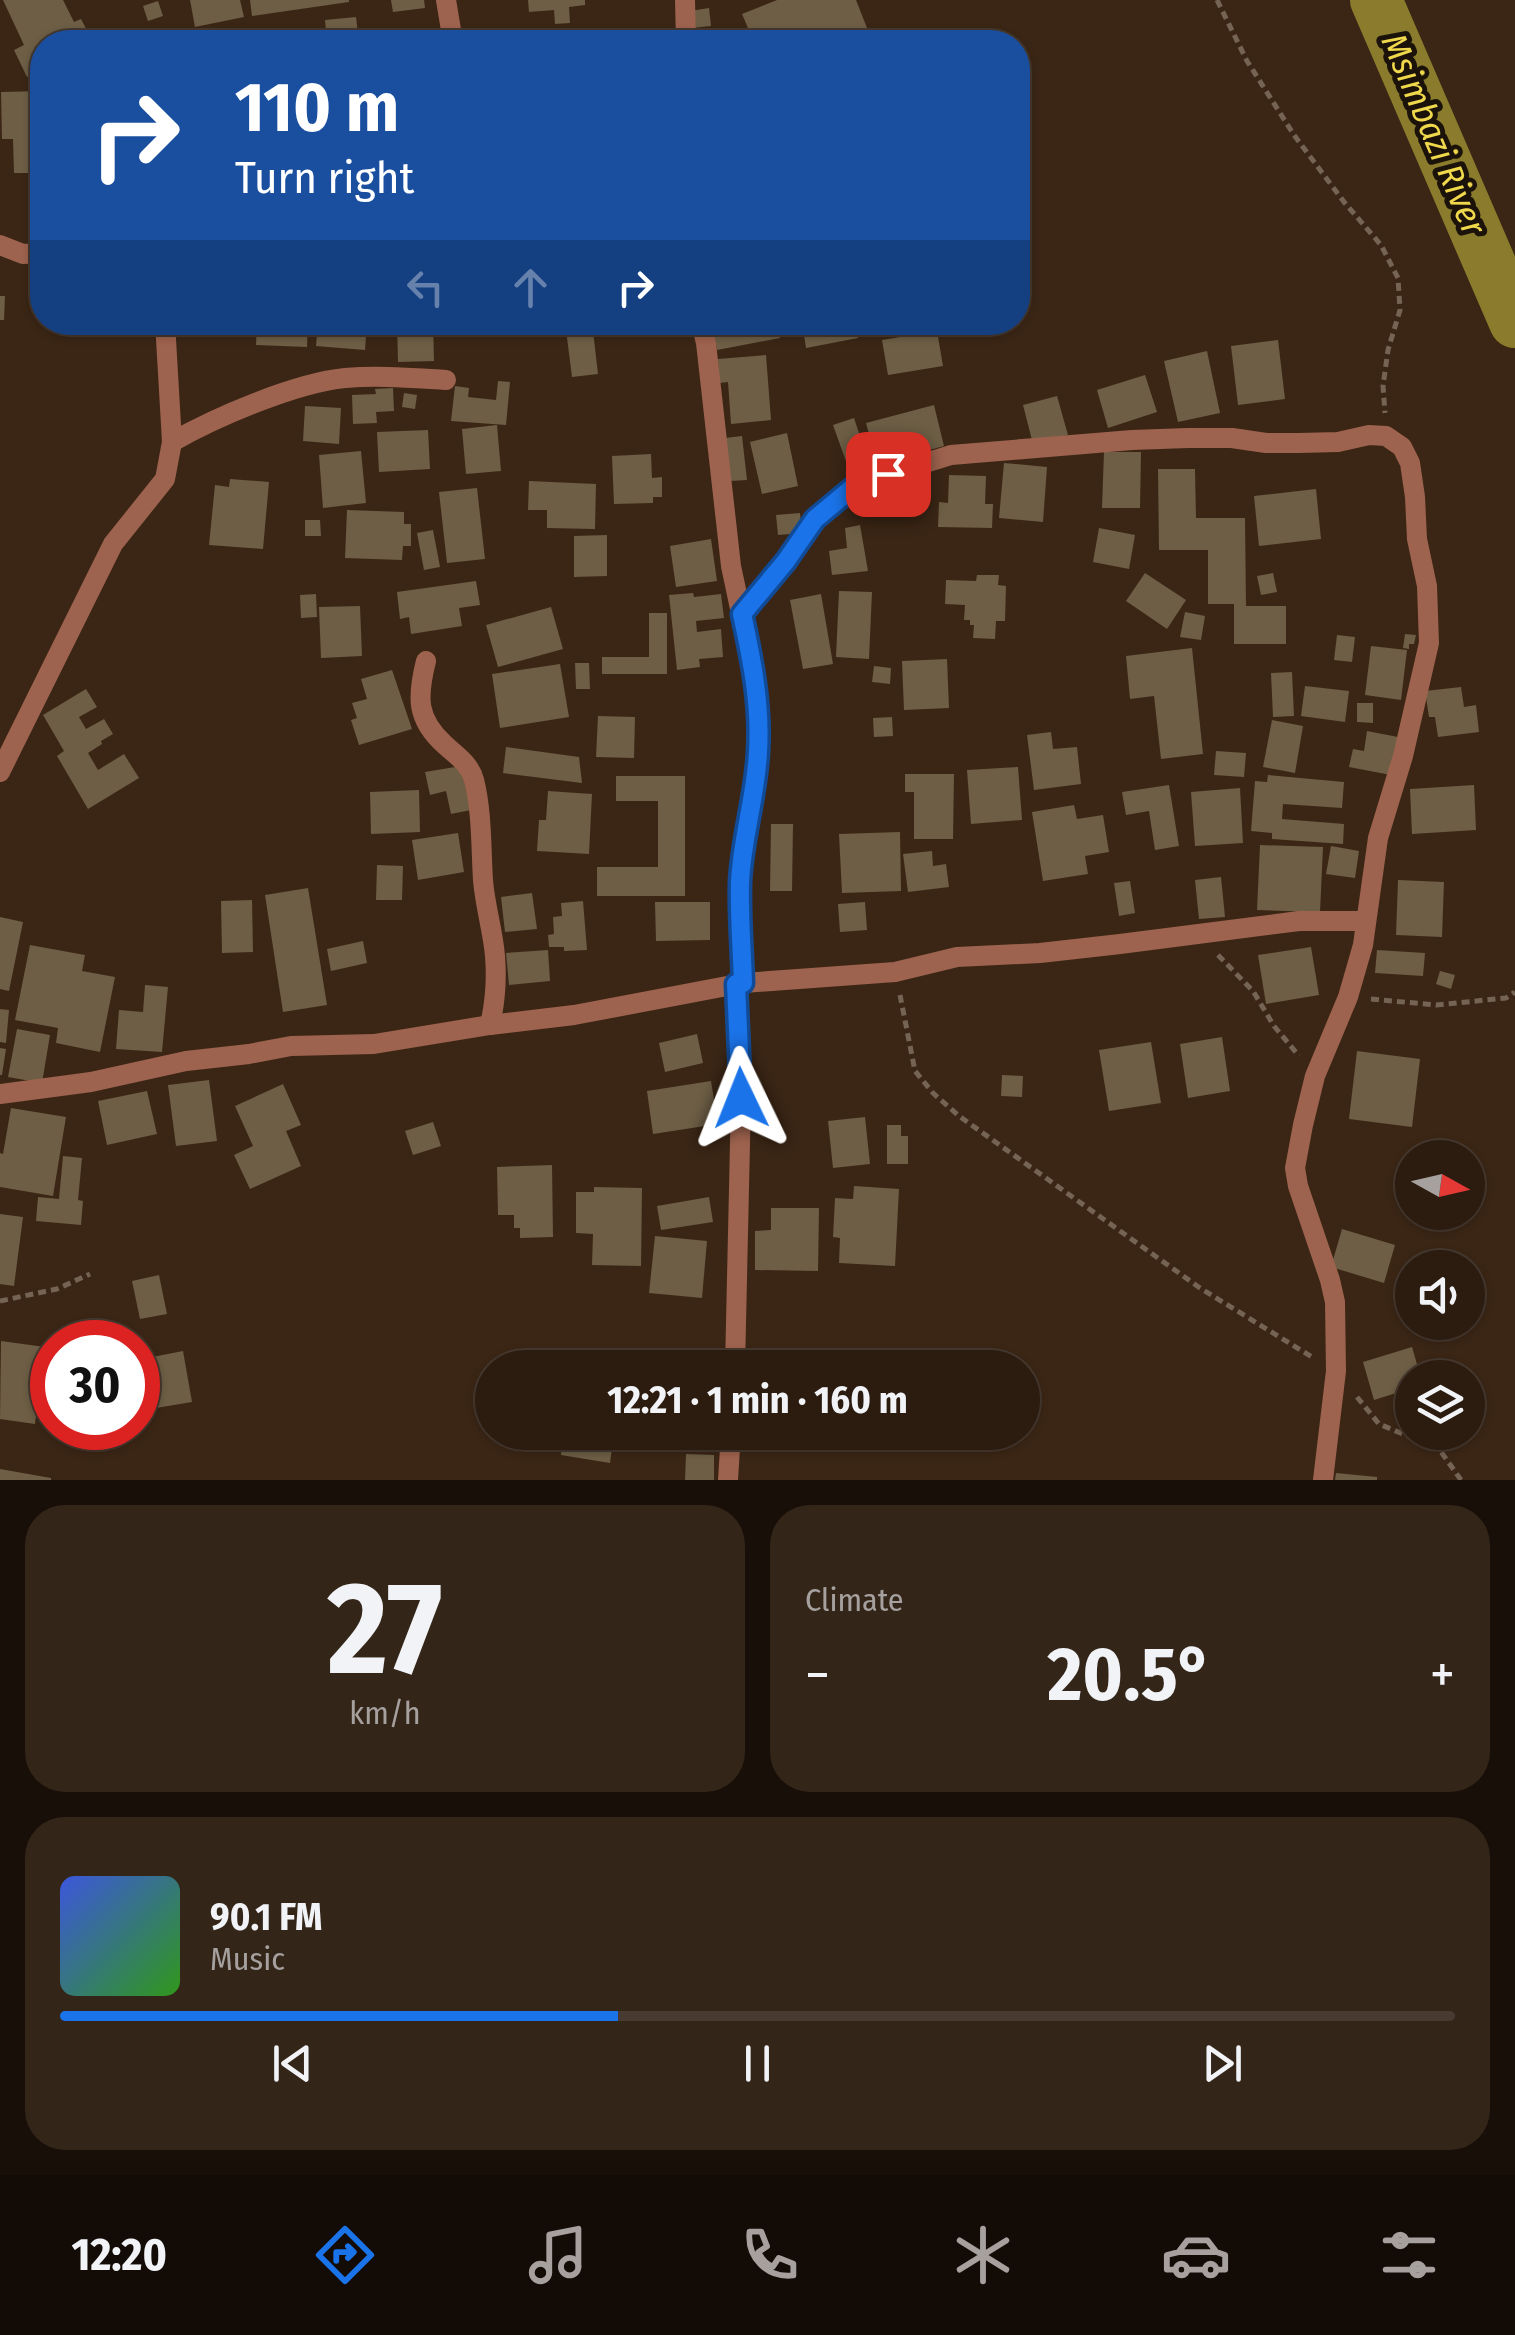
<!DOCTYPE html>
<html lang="en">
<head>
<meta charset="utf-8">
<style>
  :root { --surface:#2c1c10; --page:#342519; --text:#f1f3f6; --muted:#a6a19f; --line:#483a30; --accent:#1a73e8 }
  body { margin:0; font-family:"Fira Sans Condensed",sans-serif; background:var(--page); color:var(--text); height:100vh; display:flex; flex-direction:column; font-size:38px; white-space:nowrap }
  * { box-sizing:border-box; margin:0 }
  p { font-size:32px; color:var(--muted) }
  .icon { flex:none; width:55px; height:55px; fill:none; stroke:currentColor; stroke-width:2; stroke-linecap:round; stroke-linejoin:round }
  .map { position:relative; height:1480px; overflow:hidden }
  .side { display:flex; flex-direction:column; gap:25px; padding:25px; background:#180f09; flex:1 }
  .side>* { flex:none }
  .top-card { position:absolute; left:30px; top:30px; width:1000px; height:305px; border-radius:40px; box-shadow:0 2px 8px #0004,0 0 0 2px var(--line); background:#1a4fa0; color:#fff; overflow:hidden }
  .needle { width:65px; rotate:98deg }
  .buttons { position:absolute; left:1395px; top:1140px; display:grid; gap:20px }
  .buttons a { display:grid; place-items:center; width:90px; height:90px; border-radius:50%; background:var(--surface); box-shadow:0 2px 8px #0004,0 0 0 2px var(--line); font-size:50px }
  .speed { position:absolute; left:30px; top:1320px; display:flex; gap:20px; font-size:50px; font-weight:700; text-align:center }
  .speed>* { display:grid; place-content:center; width:130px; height:130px; border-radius:50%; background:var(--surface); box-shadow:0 2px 8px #0004,0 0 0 2px var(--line); line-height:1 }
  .speed .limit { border:15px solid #d22; background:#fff; color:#111 }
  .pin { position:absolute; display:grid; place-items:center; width:85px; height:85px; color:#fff; margin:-42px; border-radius:20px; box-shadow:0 5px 15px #0006 }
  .me { position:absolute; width:110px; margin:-55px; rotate:358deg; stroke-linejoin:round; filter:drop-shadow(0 0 8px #0008) }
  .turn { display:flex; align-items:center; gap:35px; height:210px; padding:0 40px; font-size:45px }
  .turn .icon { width:130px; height:130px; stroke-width:2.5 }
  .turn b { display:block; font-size:70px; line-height:85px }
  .lanes { display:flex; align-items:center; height:95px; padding:0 40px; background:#0003; justify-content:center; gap:50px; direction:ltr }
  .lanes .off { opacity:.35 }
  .big { font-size:75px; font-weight:700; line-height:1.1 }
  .side .tile { flex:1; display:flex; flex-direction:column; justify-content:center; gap:15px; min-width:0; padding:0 35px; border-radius:40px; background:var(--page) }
  .side .dial { align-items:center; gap:0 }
  .dial b { font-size:130px; line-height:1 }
  .song { display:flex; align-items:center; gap:30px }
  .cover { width:120px; height:120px; border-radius:15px; background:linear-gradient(135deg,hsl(230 70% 55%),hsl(110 70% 35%)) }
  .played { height:10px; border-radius:5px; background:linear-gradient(90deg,var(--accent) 40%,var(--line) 40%) }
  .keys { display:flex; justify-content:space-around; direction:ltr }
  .heat { display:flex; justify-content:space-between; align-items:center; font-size:55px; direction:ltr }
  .side .tiles { flex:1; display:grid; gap:25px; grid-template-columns:1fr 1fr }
  .tile:last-child { grid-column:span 2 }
  .trip { position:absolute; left:475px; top:1350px; width:565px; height:100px; border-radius:50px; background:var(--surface); box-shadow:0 2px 8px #0004,0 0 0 2px var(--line); font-weight:700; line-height:100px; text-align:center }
  .dock { display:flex; height:160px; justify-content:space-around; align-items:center; background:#120b06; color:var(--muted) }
  .dock .icon { width:70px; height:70px }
  .dock .active { color:var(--accent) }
  .dock b { font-size:45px; color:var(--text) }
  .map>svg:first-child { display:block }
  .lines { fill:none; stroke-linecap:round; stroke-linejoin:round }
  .river { stroke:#8a7c2c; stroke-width:52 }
  .building { fill:#6d5e45 }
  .path { stroke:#756353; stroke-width:5; stroke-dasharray:8 5; stroke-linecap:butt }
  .street { stroke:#9e634e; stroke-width:20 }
  .route-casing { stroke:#114b97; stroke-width:25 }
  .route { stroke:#1a73e8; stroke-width:18 }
  .labels { text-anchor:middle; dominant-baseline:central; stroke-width:10; stroke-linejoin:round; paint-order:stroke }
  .water-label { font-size:35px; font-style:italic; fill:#f0d84c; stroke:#1b120a }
</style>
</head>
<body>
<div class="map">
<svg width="1515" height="1480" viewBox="0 0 1515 1480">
  <rect width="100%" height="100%" fill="#3b2615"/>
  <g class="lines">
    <!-- river -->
    <polyline class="river" points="1376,0 1515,322"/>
  </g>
  <!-- building -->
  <g class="building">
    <polygon points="3,0 63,0 74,22 81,19 93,42 42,42 42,69 27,77 14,50 24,45"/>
    <polygon points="190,0 240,0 244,17 195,27"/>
    <polygon points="250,0 349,0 349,2 252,16"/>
    <polygon points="391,0 424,0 425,8 393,12"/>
    <polygon points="528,0 585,0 585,5 569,7 570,23 555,24 554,10 529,12"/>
    <polygon points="777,0 856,0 867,28 854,33 858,42 754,42 742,14"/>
    <polygon points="158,1 163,16 148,21 143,6"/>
    <polygon points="709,8 711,26 692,28 690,11"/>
    <polygon points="356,17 359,42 327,42 325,20"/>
    <polygon points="516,28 518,42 473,42 472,32"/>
    <polygon points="652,31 672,32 672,42 651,42"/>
    <polygon points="42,91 42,173 14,173 13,139 2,139 1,92"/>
    <polygon points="0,296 5,296 4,320 0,320"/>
    <polygon points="257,322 308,322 307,347 256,345"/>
    <polygon points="318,322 367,322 365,350 316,346"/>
    <polygon points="397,322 433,322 434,361 398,362"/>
    <polygon points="565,322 592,322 598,374 572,377"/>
    <polygon points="712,322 777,322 780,338 717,350"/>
    <polygon points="802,322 855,322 858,338 806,348"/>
    <polygon points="937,331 943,366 888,375 882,340"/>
    <polygon points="1278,340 1285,399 1238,405 1231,346"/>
    <polygon points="1207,351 1220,413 1178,422 1164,361"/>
    <polygon points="766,355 771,420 731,424 728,382 719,383 718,359"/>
    <polygon points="1145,375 1157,412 1108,428 1097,390"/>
    <polygon points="498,381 510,382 506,425 451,421 455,386 469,388 468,397 496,400"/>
    <polygon points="393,388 394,411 376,412 377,423 353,424 352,395 376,394 375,389"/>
    <polygon points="404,393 417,395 415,409 402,407"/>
    <polygon points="1057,396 1068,435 1033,444 1023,405"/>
    <polygon points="934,405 944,446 877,464 866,423"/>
    <polygon points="305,406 341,408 339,444 303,441"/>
    <polygon points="854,418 868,460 848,467 833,425"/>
    <polygon points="497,425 501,471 466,474 462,429"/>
    <polygon points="428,430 430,469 379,472 377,432"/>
    <polygon points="787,433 798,486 762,494 750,442"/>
    <polygon points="742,436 747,480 730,481 725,438"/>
    <polygon points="361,451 366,503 323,508 319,455"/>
    <polygon points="1104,452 1141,452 1140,508 1102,508"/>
    <polygon points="651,454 652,478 662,477 662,497 653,497 653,503 614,504 612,456"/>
    <polygon points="1004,463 1047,467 1043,522 999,518"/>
    <polygon points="1158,469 1195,469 1196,518 1245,518 1246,606 1286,606 1286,644 1234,644 1234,604 1208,604 1208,550 1159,550"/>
    <polygon points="949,475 986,476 985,504 993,504 992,528 938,527 939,502 948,503"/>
    <polygon points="230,479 269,482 263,549 209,545 215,485 229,487"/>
    <polygon points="529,481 596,484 595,529 547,528 547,510 528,510"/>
    <polygon points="477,488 485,559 447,563 439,492"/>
    <polygon points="1316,489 1321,539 1259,546 1254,496"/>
    <polygon points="347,510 404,512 404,524 411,524 411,546 403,546 402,560 345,558"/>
    <polygon points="800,513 802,533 778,535 776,515"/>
    <polygon points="305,520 320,520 321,536 305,536"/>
    <polygon points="860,525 868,571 832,575 829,551 847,548 845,528"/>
    <polygon points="1099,528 1135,535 1129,569 1093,562"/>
    <polygon points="433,530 440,567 424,570 417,533"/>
    <polygon points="607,535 607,576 574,577 574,536"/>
    <polygon points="711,539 717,581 676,587 670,546"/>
    <polygon points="1145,573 1186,600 1167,629 1126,601"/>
    <polygon points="1273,573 1277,592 1261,595 1257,576"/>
    <polygon points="977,575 999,575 998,585 1006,586 1005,621 996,621 995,639 973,638 974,625 970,625 970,620 964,620 965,605 945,604 946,580 976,581"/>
    <polygon points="476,581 480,605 459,608 462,626 411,634 409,617 400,619 397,592"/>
    <polygon points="839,591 872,592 869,659 836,657"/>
    <polygon points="693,593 694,597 721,594 724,618 696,621 697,632 721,629 723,657 699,659 700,667 677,670 669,595"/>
    <polygon points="316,594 317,617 301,618 300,595"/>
    <polygon points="821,594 833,664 803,669 790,600"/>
    <polygon points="360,606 362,656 321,658 319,607"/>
    <polygon points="551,607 563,649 498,667 486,625"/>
    <polygon points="1185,612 1205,616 1201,640 1180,637"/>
    <polygon points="649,613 667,613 667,674 602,674 602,657 649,657"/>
    <polygon points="1405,634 1416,635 1414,644 1409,644 1409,649 1403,648"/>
    <polygon points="1337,635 1355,637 1352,662 1334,660"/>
    <polygon points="1371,646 1407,650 1401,700 1365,695"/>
    <polygon points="1192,648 1203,754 1161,759 1154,696 1130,699 1126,656"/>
    <polygon points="947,659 949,708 904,710 902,661"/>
    <polygon points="575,663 589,663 590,689 576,689"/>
    <polygon points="560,664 569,717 500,728 492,674"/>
    <polygon points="874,666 891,668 890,684 872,682"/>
    <polygon points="392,670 412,729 359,745 351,720 357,718 352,703 367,699 361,679"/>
    <polygon points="1292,672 1294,716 1273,717 1271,673"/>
    <polygon points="1305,686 1349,691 1345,722 1301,716"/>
    <polygon points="1461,687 1464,707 1476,705 1479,732 1438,737 1435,717 1429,717 1425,691"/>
    <polygon points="86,689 97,707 79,717 86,729 104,719 113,734 101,741 102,744 88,753 98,770 124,754 139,778 88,809 57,756 64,751 43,715"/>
    <polygon points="1357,703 1373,703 1373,723 1357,722"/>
    <polygon points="598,716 635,717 634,758 596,757"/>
    <polygon points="892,717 893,736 874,737 873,718"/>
    <polygon points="1272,720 1303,726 1295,773 1263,767"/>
    <polygon points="1367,731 1398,737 1391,775 1349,767 1353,749 1364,751"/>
    <polygon points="1051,732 1053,749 1077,747 1081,784 1034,790 1027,735"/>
    <polygon points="506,747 579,757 582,783 503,773"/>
    <polygon points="1216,751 1246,753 1244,777 1214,775"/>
    <polygon points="461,766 471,810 451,814 446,791 430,795 425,772"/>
    <polygon points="1018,767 1022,820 971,824 967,770"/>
    <polygon points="905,774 954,774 953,839 914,839 914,792 905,792"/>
    <polygon points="1268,775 1344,782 1342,808 1283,804 1282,819 1344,824 1343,844 1272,839 1272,833 1251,831 1255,781 1267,782"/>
    <polygon points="616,776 685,776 685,896 597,896 597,867 658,867 658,801 616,801"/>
    <polygon points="1169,785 1179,846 1155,850 1149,811 1126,815 1122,792"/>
    <polygon points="1474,785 1476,830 1412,834 1410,789"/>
    <polygon points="1240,788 1243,843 1195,846 1191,792"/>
    <polygon points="419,790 420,832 371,834 370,792"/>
    <polygon points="548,791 592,794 589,854 537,851 539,820 546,820"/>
    <polygon points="1074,805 1077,819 1103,815 1109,852 1085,856 1088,874 1043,881 1032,812"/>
    <polygon points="771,824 793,824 792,891 770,891"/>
    <polygon points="900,832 901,891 842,893 839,834"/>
    <polygon points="458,833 464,872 418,880 412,840"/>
    <polygon points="1260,845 1323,847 1320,912 1257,910"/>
    <polygon points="1331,846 1359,851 1355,878 1326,874"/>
    <polygon points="932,851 933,866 946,864 949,887 908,892 903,854"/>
    <polygon points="377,865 403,866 402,900 376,900"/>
    <polygon points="1221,877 1225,917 1199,919 1195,880"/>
    <polygon points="1398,880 1444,882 1442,937 1396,935"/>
    <polygon points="1130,881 1135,913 1119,916 1114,883"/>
    <polygon points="308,888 327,1005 283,1012 265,895"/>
    <polygon points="532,893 537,929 505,932 501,897"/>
    <polygon points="252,900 253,952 222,953 221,901"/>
    <polygon points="583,901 587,950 564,951 564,947 549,947 548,935 554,934 553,917 562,916 561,903"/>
    <polygon points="655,902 710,902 710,940 656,941"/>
    <polygon points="865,902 867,930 840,932 838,904"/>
    <polygon points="0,917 23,922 9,991 0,989"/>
    <polygon points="363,941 367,963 331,971 327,949"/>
    <polygon points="30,945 85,955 82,971 115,977 100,1052 56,1043 58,1028 15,1020"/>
    <polygon points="1311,947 1319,995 1266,1004 1258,955"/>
    <polygon points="548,950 550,981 509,985 506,953"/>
    <polygon points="1377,950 1425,953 1423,976 1375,973"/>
    <polygon points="1440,971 1455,975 1451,989 1436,984"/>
    <polygon points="145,985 168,987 162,1052 116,1049 119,1010 143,1012"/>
    <polygon points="0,1009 9,1010 6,1043 0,1042"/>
    <polygon points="17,1029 50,1035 42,1083 8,1077"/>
    <polygon points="697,1034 703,1063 665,1072 659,1043"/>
    <polygon points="1222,1037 1230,1091 1188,1098 1180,1044"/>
    <polygon points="1151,1042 1161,1103 1109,1111 1099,1050"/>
    <polygon points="0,1048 6,1049 2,1075 0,1075"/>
    <polygon points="1357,1051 1420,1059 1412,1127 1349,1119"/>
    <polygon points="1002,1075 1023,1076 1022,1097 1001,1096"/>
    <polygon points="209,1080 217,1141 176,1146 168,1085"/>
    <polygon points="711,1081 718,1124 653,1134 647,1091"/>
    <polygon points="283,1084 301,1125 286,1131 301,1166 250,1189 234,1155 253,1146 235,1106"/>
    <polygon points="147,1091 157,1134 107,1145 98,1101"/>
    <polygon points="11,1108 66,1117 53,1196 0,1187 0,1153 3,1154"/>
    <polygon points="865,1117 870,1164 833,1168 828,1121"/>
    <polygon points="433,1122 441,1146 413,1155 405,1131"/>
    <polygon points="887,1125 901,1125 901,1136 908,1136 908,1164 887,1164"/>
    <polygon points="63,1156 82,1158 78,1200 83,1201 81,1225 36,1221 38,1197 59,1199"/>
    <polygon points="552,1165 553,1237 520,1238 520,1228 514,1228 514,1215 498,1215 497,1167"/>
    <polygon points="854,1186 899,1189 895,1266 839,1263 840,1238 833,1237 835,1198 853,1199"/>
    <polygon points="594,1187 642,1188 641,1266 592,1265 593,1234 576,1233 576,1192 594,1192"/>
    <polygon points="709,1197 713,1222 661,1230 657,1206"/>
    <polygon points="771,1208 819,1208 818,1271 755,1270 755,1231 771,1230"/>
    <polygon points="0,1214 23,1217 14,1286 0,1284"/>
    <polygon points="1342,1229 1395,1245 1384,1283 1331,1267"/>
    <polygon points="655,1236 707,1241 702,1298 649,1293"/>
    <polygon points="159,1275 167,1314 140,1319 132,1281"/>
    <polygon points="1,1341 45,1347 35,1424 0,1419"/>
    <polygon points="1412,1347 1421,1378 1412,1378 1412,1388 1374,1400 1363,1362"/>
    <polygon points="183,1351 192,1402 150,1409 142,1359"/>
    <polygon points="536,1353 562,1356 561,1368 535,1368"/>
    <polygon points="885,1357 885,1368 843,1368 843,1358"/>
    <polygon points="553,1432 621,1432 618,1449 612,1448 610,1463 561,1455 562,1445 551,1443"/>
    <polygon points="652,1432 695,1432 697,1443 655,1450"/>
    <polygon points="686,1454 714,1455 714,1480 685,1480"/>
    <polygon points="0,1469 51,1478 51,1480 0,1480"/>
    <polygon points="1336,1473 1377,1477 1377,1480 1335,1480"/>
  </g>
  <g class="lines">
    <!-- path -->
    <g class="path">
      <polyline points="1217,0 1247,61 1294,135 1344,202 1381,245 1398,278 1400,310 1388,350 1383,386 1385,413"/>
      <polyline points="1218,955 1253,991 1274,1026 1299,1056"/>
      <polyline points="900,995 915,1071 933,1093 959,1116 1200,1288 1312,1357"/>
      <polyline points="1371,999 1436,1005 1506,998 1515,992"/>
      <polyline points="0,1301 57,1289 90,1274"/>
      <polyline points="1357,1397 1379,1424 1439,1449 1461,1480"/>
    </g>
    <!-- street -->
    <g class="street">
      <polyline points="446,0 453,42"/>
      <polyline points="685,0 686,42"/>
      <polyline points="0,245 23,254 42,253"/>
      <polyline points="701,322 706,343 731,566 757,689 758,756 744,838 740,883 743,983"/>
      <path d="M172,442C216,417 295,383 345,378C379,375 412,378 446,380"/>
      <polyline points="741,615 787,561 815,519 857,484 951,455 1132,440 1188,438 1232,438 1266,443 1299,443 1338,442 1369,435 1386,436 1402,447 1410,463 1415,497 1417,539 1427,586 1429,643 1403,756 1378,838 1363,945 1348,997 1315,1076 1303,1125 1295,1168 1298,1186 1330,1280 1335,1302 1336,1371 1323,1480"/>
      <path d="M426,661C417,697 416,719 445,745C456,755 470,764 474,780C482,811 481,848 483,880C485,906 493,931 495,956C497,980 495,1003 490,1025"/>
      <polyline points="0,772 113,544 165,479 172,442 165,322"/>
      <polyline points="0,1094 91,1082 186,1061 249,1054 291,1046 374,1044 490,1025 574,1015 743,983 895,972 957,957 1040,953 1120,944 1299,921 1365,921"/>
      <polyline points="735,1368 741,1098 736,984"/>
      <polyline points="728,1480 731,1432"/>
    </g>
  </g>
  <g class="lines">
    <!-- route casing -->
    <g class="route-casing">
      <path id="route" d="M741,1098L736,984L743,983C742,949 739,916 740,882C742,838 756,796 758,752C761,705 752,660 742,614L786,561L815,519L857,484L888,474"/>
    </g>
    <!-- route -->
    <use href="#route" class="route"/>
  </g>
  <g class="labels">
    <!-- water labels -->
    <g class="water-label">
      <text transform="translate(1434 134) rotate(67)">Msimbazi River</text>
    </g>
  </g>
</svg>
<div class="buttons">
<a><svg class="needle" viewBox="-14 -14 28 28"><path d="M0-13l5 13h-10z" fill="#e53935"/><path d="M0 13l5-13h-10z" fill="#a6a19f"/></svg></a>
<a><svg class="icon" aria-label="sound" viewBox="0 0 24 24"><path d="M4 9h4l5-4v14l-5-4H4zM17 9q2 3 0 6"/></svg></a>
<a><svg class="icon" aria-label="layers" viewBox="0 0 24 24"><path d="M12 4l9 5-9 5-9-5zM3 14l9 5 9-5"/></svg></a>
</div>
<div class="speed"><div class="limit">30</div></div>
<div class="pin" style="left:888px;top:474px;background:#d93025"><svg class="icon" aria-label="arrive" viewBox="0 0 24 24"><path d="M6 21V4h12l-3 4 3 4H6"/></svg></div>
<svg class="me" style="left:741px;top:1098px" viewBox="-20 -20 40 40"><path d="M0-17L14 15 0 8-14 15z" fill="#1a73e8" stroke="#fff" stroke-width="4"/></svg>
<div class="trip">12:21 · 1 min · 160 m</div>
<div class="top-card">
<div class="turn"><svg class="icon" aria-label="right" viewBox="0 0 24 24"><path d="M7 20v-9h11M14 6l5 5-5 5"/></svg><div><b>110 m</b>Turn right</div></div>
<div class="lanes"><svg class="icon off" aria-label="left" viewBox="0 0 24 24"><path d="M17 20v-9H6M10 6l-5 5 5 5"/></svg><svg class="icon off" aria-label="ahead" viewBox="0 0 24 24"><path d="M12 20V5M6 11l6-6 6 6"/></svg><svg class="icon" aria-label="right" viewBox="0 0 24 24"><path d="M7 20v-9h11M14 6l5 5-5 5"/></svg></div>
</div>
</div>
<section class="side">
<div class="tiles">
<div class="tile dial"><b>27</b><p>km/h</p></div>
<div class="tile"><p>Climate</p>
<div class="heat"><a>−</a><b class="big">20.5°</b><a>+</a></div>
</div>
<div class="tile">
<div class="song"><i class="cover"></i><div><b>90.1 FM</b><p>Music</p></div></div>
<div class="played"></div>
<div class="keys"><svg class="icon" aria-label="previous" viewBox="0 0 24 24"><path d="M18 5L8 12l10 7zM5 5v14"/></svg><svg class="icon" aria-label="pause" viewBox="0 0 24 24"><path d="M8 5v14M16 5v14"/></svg><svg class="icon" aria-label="next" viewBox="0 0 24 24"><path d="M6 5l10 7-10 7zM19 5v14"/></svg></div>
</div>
</div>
</section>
<nav class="dock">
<b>12:20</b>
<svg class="icon active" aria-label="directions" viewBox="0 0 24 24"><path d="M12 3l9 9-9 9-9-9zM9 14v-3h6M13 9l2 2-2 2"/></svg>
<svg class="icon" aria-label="music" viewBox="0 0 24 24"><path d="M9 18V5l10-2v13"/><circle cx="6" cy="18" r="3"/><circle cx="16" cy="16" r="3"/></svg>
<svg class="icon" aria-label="phone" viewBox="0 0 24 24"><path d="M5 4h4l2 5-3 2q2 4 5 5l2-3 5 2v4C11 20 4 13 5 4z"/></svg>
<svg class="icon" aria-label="climate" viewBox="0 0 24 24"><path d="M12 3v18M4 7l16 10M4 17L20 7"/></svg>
<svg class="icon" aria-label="car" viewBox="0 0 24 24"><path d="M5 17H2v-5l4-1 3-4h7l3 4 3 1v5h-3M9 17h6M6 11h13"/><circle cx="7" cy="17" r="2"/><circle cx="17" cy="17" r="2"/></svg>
<svg class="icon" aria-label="filters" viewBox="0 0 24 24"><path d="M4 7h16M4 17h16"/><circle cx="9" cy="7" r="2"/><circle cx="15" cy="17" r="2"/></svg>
</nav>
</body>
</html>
